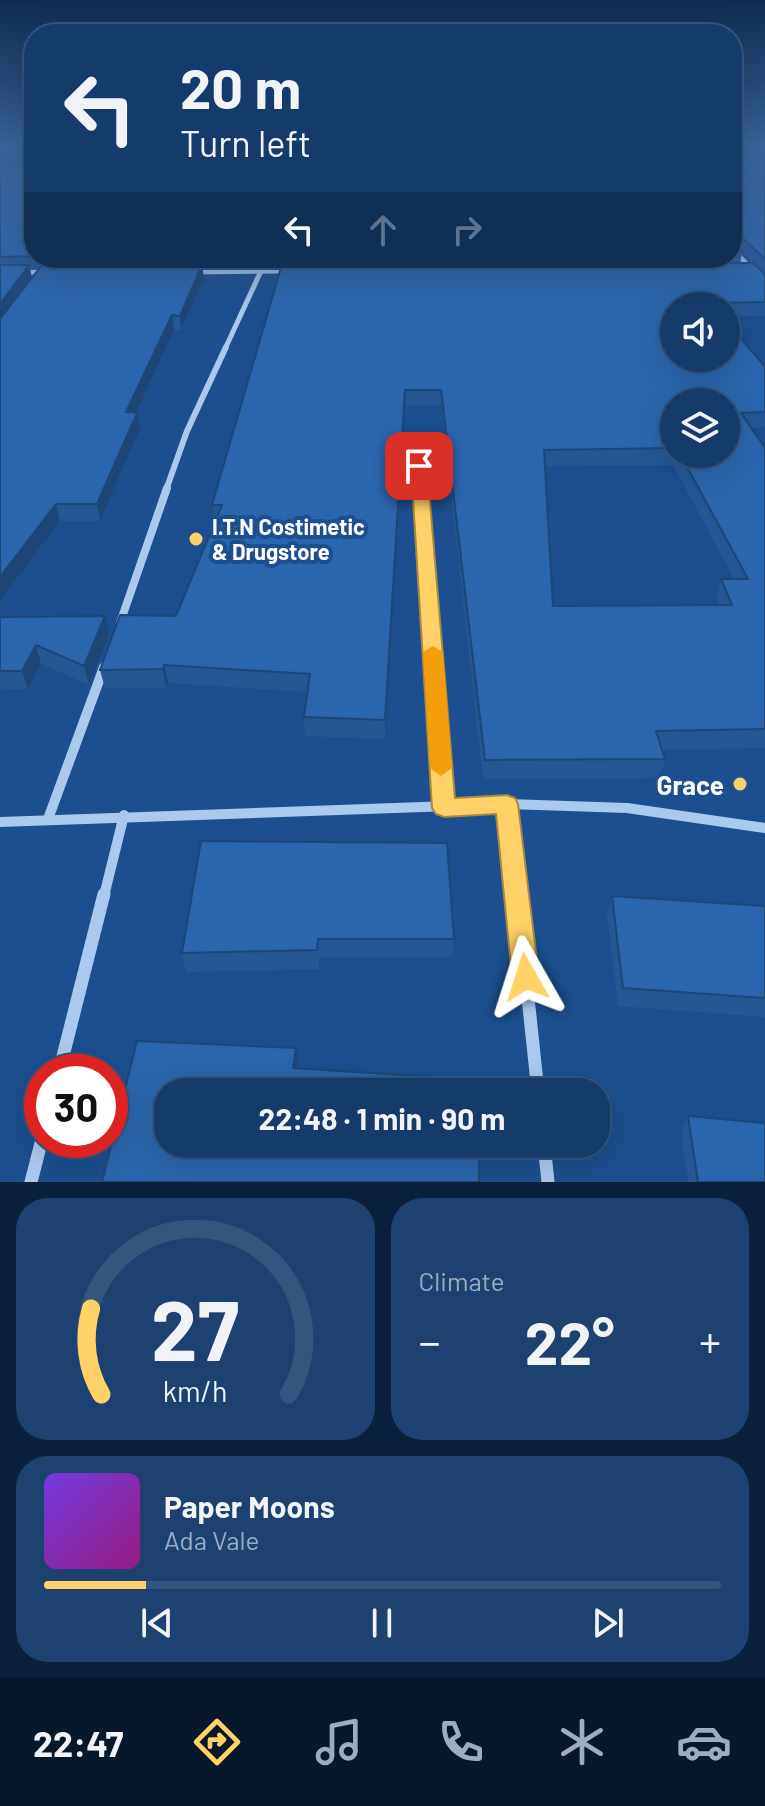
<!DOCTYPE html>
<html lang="en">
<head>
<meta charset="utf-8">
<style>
  :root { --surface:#143b6b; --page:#1d4271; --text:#f1f3f6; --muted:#9dadc1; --line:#33557e; --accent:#ffd166 }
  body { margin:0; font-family:Barlow,sans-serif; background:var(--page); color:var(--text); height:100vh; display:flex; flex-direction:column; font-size:30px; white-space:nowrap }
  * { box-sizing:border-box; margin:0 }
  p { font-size:26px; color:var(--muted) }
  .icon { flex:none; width:44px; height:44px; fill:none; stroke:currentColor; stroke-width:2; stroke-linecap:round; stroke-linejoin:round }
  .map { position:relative; height:1182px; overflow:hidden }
  .side { display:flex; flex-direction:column; gap:16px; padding:16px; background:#0b203b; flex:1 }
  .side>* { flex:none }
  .top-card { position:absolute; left:24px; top:24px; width:718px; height:244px; border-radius:32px; box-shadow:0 8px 32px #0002,0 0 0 2px var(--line); background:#143b6b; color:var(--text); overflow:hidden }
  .tools { position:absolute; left:660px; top:292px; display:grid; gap:16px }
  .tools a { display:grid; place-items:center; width:80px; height:80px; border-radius:50%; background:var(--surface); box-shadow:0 8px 32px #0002,0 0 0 2px var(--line); font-size:40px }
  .speed { position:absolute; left:24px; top:1054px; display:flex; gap:16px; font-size:40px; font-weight:700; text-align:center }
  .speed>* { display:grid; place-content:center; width:104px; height:104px; border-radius:50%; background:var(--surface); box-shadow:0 8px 32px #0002,0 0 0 2px var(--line); line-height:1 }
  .speed .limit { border:12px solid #d22; background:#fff; color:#111 }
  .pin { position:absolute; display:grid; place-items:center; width:68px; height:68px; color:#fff; margin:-34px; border-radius:16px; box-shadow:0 4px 12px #0006 }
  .me { position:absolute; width:88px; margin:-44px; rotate:354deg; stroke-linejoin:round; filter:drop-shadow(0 0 6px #0008) }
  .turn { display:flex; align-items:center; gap:28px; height:168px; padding:0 24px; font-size:36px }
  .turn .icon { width:104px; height:104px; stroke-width:2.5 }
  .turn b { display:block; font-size:56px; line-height:68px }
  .lanes { display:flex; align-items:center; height:76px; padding:0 24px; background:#0003; justify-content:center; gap:40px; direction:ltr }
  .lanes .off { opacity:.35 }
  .big { font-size:60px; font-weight:700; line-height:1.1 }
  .side .tile { flex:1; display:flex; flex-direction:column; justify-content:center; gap:12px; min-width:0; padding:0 28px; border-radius:32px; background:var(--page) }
  .side .dial { align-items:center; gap:0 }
  .dial svg { height:208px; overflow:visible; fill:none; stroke:var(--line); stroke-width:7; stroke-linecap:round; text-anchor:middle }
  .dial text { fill:var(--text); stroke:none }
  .song { display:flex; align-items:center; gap:24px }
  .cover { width:96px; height:96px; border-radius:12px; background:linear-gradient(135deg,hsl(260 70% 55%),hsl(310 70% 35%)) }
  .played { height:8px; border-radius:4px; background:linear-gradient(90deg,var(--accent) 15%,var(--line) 15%) }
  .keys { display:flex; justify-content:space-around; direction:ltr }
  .heat { display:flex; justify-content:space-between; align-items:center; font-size:44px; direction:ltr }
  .side .tiles { flex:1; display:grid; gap:16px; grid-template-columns:1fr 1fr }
  .tile:last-child { grid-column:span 2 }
  .trip { position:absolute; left:154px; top:1078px; width:456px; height:80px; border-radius:32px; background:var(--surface); box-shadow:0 8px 32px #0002,0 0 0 2px var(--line); font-weight:700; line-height:80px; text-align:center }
  .menu { display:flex; height:128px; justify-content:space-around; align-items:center; background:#08182b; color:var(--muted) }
  .menu .icon { width:56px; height:56px }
  .menu .current { color:var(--accent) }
  .menu b { font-size:36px; color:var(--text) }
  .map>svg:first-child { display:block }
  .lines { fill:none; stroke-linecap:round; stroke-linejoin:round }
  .service-far2 { stroke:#a9c9ee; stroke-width:5 }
  .service-far1 { stroke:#a9c9ee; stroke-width:6 }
  .service { stroke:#a9c9ee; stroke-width:7 }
  .minor-far4 { stroke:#a9c9ee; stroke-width:5 }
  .minor-far3 { stroke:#a9c9ee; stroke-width:6 }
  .minor-far2 { stroke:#a9c9ee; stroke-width:8 }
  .minor-far1 { stroke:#a9c9ee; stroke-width:10 }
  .minor { stroke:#a9c9ee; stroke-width:13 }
  .wall { fill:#245895; fill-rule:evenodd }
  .shaded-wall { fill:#1d4779 }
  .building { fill:#2a66ad; stroke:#1d4779; stroke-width:2; fill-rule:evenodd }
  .route { fill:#ffd166; stroke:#a68842; stroke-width:2 }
  .slow { fill:#f59e0b }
  .poi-dot { fill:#ffd166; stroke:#1b4f8f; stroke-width:3 }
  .labels { text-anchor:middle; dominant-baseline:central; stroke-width:8; stroke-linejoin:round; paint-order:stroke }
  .poi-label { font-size:22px; font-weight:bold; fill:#fff; stroke:#1b4f8f; text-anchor:start }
  .near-poi-label { font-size:26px; font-weight:bold; fill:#fff; stroke:#1b4f8f; text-anchor:end }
</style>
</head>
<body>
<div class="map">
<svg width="765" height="1182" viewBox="0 0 765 1182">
  <rect width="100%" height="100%" fill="#1b4f8f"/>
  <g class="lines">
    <!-- service-far2 -->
    <polyline class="service-far2" points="419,466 421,490"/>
    <!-- service-far1 -->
    <polyline class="service-far1" points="421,488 434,669"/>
    <!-- service -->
    <polyline class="service" points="434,667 444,808"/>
    <!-- minor-far4 -->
    <g class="minor-far4">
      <polyline points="732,249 765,283"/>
      <polyline points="193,272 288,271"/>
      <polyline points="0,273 48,272"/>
      <polyline points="225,349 261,271"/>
    </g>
    <!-- minor-far3 -->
    <polyline class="minor-far3" points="166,490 187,431 226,347"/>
    <!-- minor-far2 -->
    <g class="minor-far2">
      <polyline points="120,623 167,488"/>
      <polyline points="103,669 104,666"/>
    </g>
    <!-- minor-far1 -->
    <g class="minor-far1">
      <polyline points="507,804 517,896"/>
      <polyline points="48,819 104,667"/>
      <polyline points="0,822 507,804 627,808 765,828"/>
      <polyline points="104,896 124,815"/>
    </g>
    <!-- minor -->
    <g class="minor">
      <polyline points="517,894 538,1092"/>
      <polyline points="59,1072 104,894"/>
      <polyline points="544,1144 548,1182"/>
      <polyline points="31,1182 42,1139"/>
    </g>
  </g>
  <!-- wall -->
  <g class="wall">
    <path d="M0,148H34V258H212L208,267H202L204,278L181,330H174L136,413L140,428L100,521H60L0,601ZM30,269H40L32,278Z"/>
    <path d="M732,148H765V316H726V306H674L765,367V427L751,428L765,448V748L662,750L665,759L660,778L483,779L441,405L404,406L385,739L305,736L304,717L308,692L168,683L166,688H105L100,670L176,616L215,522L212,505L286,264L285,258H732ZM742,253L747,257L752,263H740ZM674,402L726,454H674ZM673,465L734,579H721L716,596L720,605L553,606L545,466Z"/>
    <polygon points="105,616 109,634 89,685 41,664 28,689 0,690 0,617"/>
    <polygon points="201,841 454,939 452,957 319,958 319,969 186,972 182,953"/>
    <polygon points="612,896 765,906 765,1017 618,1006 607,914"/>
    <polygon points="688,1116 765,1182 688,1182 681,1133"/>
  </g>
  <!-- shaded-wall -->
  <g class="shaded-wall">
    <polygon points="732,148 765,148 765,150 732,152"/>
    <polygon points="207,258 212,258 208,267"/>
    <polygon points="29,265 32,278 0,323 0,304"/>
    <polygon points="202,265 204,278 181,330 180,316"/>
    <polygon points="172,315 174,330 129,428 126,412"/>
    <polygon points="405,390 404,406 385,739 385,720"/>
    <polygon points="137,413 140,428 100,521 97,504"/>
    <polygon points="56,504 60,521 0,601 0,577"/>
    <polygon points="105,616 109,634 89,685 84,666"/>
    <polygon points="36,645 41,664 28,689 22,671"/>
    <polygon points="164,665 168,683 166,688 163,669"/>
    <polygon points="296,1048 297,1066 295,1086 293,1068"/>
  </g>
  <!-- building -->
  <g class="building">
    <polygon points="0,148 34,148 34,158 32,156 0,158"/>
    <polygon points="732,150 734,152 765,150 765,259 735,231 732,236"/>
    <polygon points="34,164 34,256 0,257 0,167 32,166"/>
    <polygon points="732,241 742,252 732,252"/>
    <path d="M753,263L765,274V302L711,303L713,306H674V358H726V321L765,367V412L741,413L765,448V729L656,731L665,759L485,760L441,390H405L385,720L304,717L310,674L164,665L163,669L100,670L120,615L176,616L222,505H212L282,264ZM674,402H726V454H680L748,579H721L732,605L553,606L544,450L674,448Z"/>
    <polygon points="0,265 29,265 0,304"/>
    <polygon points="42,265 202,265 180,316 172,315 126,412 137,413 97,504 56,504 0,577 0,319"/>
    <polygon points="105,616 84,666 36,645 22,671 0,671 0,617"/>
    <polygon points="201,841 447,843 454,939 318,939 317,950 182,953"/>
    <polygon points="612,896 765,906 765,998 623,988"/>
    <polygon points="137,1041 296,1048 293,1068 478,1080 478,1092 168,1092 168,1144 479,1144 479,1182 102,1182"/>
    <polygon points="688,1116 765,1123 765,1182 698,1182"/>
  </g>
  <!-- sky -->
  <linearGradient id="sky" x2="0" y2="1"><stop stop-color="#0f2b4f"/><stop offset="0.47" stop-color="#39639b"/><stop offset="1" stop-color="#39639b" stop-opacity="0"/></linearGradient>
  <rect width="765" height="313" fill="url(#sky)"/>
  <!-- route -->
  <polygon class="route" points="419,462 427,466 455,798 507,795 515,798 518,804 539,977 535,986 526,990 516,986 512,977 496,814 444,817 436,814 432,808 411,466"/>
  <!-- slow -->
  <polygon class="slow" points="433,646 443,652 452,768 441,776 430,768 423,652"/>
  <!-- markers -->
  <g class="poi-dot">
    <circle cx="196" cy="539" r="8"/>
    <circle cx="740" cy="784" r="8"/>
  </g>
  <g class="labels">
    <!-- poi labels -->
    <g class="poi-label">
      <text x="212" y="526">I.T.N Costimetic<tspan x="212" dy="25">&amp; Drugstore</tspan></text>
    </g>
    <!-- near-poi labels -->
    <g class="near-poi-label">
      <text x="724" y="784">Grace</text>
    </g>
  </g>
</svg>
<div class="tools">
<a><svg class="icon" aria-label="sound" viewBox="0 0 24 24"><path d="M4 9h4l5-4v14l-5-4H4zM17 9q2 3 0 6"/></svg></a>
<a><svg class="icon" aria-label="layers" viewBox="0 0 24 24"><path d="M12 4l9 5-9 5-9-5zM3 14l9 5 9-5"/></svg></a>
</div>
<div class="speed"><div class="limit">30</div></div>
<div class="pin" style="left:419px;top:466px;background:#d93025"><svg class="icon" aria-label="arrive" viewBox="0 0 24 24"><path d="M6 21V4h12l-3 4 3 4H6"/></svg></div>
<svg class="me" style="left:526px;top:977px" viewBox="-20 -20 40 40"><path d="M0-17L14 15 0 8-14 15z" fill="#ffd166" stroke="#fff" stroke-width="4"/></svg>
<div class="trip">22:48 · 1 min · 90 m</div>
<div class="top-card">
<div class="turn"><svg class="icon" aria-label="left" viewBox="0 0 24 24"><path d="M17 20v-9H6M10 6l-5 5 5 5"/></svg><div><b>20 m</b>Turn left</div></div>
<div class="lanes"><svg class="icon" aria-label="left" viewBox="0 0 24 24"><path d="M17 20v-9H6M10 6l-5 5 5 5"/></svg><svg class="icon off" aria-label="ahead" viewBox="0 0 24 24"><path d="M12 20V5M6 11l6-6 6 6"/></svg><svg class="icon off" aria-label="right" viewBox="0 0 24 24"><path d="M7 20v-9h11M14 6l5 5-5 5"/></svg></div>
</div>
</div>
<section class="side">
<div class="tiles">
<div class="tile dial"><svg viewBox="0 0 100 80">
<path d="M14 69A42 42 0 1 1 86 69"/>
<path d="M14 69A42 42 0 0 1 10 36" stroke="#ffd166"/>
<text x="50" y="56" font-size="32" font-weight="700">27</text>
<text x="50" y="72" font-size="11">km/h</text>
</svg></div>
<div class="tile"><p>Climate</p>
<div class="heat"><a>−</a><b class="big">22°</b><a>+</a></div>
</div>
<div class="tile">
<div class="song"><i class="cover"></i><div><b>Paper Moons</b><p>Ada Vale</p></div></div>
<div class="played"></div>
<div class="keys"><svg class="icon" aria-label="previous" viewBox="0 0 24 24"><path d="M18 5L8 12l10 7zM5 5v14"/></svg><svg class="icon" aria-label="pause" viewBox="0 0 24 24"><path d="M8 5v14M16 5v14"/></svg><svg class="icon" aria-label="next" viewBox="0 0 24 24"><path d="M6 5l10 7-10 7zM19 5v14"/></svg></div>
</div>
</div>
</section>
<nav class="menu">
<b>22:47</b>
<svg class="icon current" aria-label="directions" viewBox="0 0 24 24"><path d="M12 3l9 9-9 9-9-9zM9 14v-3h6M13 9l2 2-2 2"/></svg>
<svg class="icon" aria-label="music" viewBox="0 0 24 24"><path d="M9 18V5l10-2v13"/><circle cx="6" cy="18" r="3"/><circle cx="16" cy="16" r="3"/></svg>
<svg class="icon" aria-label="phone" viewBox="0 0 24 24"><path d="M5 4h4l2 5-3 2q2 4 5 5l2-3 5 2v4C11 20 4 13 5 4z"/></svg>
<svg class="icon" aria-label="climate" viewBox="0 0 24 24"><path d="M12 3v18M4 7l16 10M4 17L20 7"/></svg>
<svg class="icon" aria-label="car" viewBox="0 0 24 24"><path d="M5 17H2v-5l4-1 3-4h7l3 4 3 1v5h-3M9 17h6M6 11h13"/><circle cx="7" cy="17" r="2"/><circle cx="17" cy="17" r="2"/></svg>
</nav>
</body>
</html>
